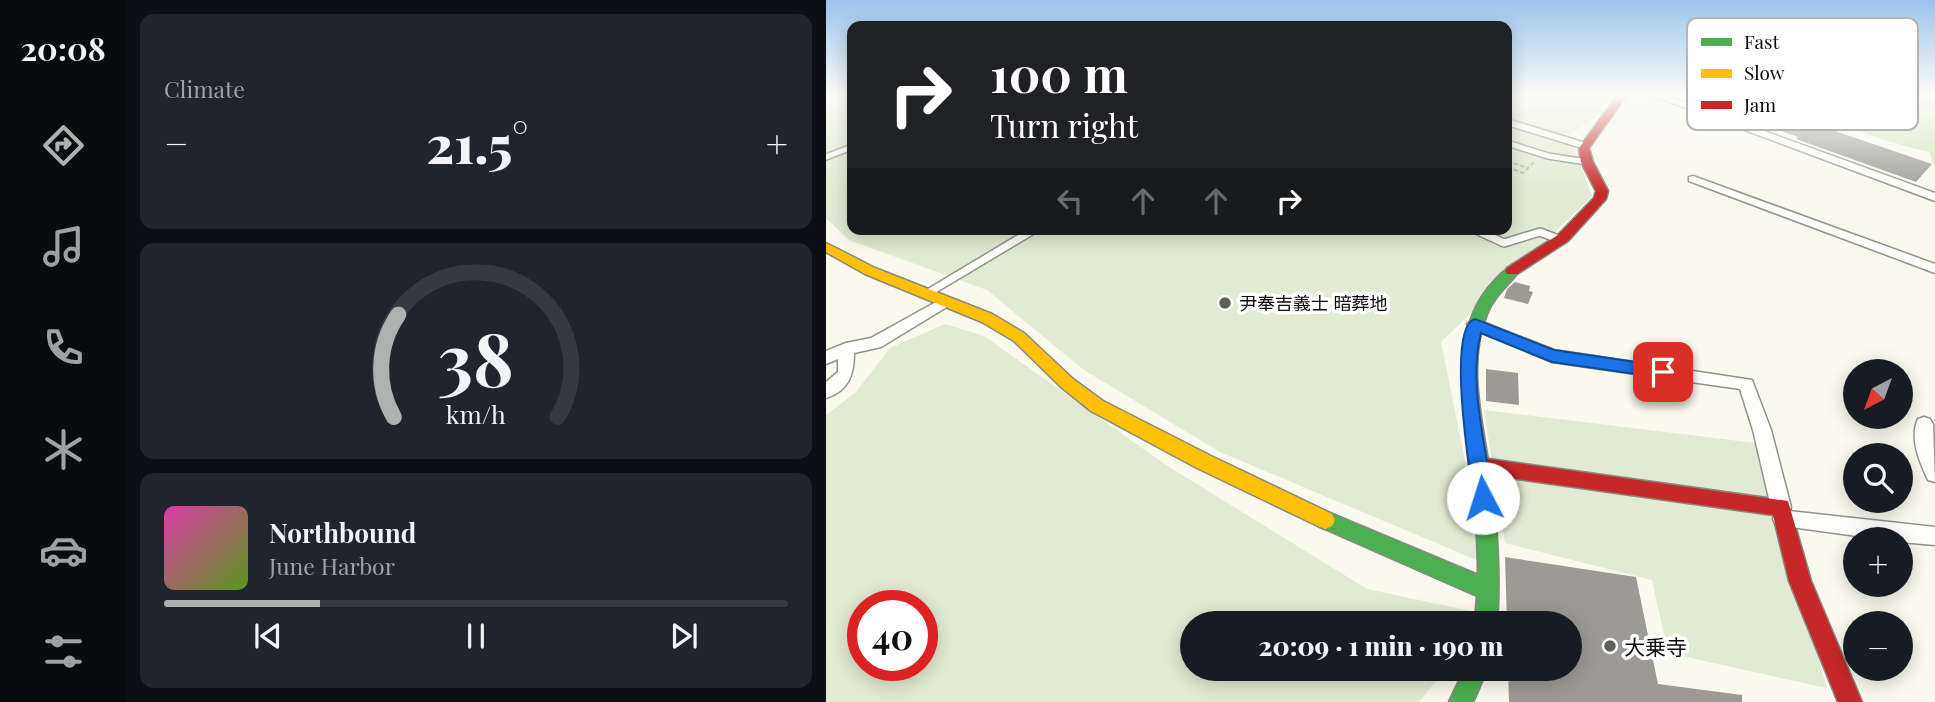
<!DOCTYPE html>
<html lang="en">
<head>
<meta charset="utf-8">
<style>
  :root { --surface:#171b24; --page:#20242c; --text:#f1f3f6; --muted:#9ea1a6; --line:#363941; --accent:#afb0b0 }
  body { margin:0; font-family:"Playfair Display","Noto Sans JP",serif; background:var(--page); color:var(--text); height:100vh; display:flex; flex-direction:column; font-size:26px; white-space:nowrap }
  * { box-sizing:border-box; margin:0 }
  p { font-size:23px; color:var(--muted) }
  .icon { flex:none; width:38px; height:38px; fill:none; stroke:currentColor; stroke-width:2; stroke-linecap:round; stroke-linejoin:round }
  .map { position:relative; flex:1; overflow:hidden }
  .sheet { display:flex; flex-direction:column; gap:14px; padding:14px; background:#0d0f14; width:700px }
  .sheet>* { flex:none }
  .hud { position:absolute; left:21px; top:21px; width:665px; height:214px; border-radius:14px; box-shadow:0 4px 18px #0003; background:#202124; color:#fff; overflow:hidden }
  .needle { width:46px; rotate:221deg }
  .fabs { position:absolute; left:1017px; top:359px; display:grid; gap:14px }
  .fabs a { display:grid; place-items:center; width:70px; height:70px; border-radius:50%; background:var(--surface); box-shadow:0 4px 18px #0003; font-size:35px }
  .speed { position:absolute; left:21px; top:590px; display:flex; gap:14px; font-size:35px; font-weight:700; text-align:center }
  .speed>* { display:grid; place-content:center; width:91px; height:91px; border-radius:50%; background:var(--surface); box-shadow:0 4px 18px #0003; line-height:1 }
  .speed .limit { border:10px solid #d22; background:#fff; color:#111 }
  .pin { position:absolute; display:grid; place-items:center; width:60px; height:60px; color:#fff; margin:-30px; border-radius:14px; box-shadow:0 4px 10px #0006 }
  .me { position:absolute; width:77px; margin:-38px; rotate:355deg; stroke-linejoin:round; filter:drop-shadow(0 0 5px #0008) }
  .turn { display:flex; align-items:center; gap:24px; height:147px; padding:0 28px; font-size:32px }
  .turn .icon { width:91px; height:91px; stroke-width:2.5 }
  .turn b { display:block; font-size:49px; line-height:60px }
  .lanes { display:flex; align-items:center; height:66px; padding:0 28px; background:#0003; justify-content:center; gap:35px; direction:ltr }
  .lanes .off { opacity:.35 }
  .big { font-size:52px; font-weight:800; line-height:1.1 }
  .sheet .widget { flex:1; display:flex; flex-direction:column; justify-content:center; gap:10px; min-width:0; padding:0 24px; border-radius:14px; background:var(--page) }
  .sheet .dial { align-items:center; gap:0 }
  .dial svg { height:182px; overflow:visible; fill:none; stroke:var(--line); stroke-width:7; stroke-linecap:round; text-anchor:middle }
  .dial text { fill:var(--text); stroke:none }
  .song { display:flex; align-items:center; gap:21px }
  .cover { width:84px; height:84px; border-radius:10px; background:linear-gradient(135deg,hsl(320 70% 55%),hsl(90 70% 35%)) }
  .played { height:7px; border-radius:4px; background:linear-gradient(90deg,var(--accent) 25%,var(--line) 25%) }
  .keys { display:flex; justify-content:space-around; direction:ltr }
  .heat { display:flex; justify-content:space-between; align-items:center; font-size:38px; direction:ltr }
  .trip { position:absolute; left:354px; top:611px; width:402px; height:70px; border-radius:35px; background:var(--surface); box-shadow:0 4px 18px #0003; font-weight:800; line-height:70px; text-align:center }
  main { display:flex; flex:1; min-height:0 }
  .dock { display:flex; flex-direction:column; width:126px; justify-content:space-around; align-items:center; background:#090b0e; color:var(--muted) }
  .dock .icon { width:49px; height:49px }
  .dock .current { color:var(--accent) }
  .dock b { font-size:32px; color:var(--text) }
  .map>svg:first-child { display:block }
  .forest { fill:#cde6bd }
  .cemetery { fill:#e1ead2; fill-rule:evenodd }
  .building { fill:#9b9a94 }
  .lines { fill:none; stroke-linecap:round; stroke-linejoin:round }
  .lane-far1-casing { stroke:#92928d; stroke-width:8 }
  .lane-casing { stroke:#92928d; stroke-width:10 }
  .street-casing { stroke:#92928d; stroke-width:3 }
  .fast-casing { stroke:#888883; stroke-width:3 }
  .slow-casing { stroke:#888883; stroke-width:3 }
  .jam-casing { stroke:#888883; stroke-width:3 }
  .path { stroke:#b7b7b5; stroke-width:2; stroke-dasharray:4.5 2.5; stroke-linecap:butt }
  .lane-far1 { stroke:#fefefc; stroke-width:5 }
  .lane { stroke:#fefefc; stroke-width:7 }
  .street { fill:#fefefc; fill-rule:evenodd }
  .fast { fill:#4caf50; fill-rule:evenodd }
  .slow { fill:#ffc107; fill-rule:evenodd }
  .jam { fill:#c62828; fill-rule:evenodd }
  .route { fill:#1a73e8; stroke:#114b97; stroke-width:2 }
  .poi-dot { fill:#5e5e5a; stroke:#fff; stroke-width:2.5 }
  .labels { text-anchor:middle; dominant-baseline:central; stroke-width:7; stroke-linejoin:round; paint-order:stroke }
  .poi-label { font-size:18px; fill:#0a0a0a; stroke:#fff; text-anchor:start }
  .near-poi-label { font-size:21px; fill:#0a0a0a; stroke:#fff; text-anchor:start }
  .key { fill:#fff; stroke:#b6b6b6; stroke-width:2 }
  .key-label { font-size:19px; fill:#0a0a0a }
</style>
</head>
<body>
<main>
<nav class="dock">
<b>20:08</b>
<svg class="icon current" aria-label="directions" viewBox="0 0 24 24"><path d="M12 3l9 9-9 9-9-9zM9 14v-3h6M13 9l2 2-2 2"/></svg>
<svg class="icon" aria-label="music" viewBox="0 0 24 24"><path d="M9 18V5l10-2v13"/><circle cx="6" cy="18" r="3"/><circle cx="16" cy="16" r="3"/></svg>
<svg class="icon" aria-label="phone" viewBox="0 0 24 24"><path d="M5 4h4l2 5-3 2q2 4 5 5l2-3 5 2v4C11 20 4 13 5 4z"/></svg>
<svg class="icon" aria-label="climate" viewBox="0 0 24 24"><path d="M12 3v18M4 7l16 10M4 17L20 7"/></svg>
<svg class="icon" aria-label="car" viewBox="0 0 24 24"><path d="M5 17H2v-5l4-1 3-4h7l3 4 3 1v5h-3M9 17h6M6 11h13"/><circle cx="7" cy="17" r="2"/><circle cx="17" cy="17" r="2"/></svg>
<svg class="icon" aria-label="filters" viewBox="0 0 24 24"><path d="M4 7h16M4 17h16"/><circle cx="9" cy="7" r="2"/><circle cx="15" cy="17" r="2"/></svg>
</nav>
<section class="sheet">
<div class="widget"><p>Climate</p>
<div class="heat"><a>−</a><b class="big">21.5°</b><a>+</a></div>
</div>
<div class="widget dial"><svg viewBox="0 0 100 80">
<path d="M14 69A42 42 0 1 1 86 69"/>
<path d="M14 69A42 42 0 0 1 16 24" stroke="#afb0b0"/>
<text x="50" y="56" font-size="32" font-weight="700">38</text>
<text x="50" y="72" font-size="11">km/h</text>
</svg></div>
<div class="widget">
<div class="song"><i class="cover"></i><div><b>Northbound</b><p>June Harbor</p></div></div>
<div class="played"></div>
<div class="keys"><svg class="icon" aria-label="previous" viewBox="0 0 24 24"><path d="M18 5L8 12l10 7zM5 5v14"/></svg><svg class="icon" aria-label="pause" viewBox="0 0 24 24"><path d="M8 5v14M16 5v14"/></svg><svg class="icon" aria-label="next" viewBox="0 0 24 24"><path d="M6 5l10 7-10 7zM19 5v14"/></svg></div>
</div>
</section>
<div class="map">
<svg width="1109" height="702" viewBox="0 0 1109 702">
  <rect width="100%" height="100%" fill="#f9f9ee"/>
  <!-- forest -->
  <path class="forest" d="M991,95H1109V168L1103,152C1074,145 1002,128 991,95Z"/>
  <!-- cemetery -->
  <g class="cemetery">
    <polygon points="0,95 26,95 26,229 681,229 681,95 789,95 784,108 743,135 766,196 615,342 660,564 394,452 258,370 161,290 23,240 0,218"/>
    <path d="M119,324L158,336L340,465L541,589L663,615L657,623H366V668L620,669L593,702H0V415L30,392L64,348ZM37,606H96V665H37Z"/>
    <polygon points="658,410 929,443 1001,688 842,653 826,580 679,543"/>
  </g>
  <!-- building -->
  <g class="building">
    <polygon points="878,95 983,95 971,105 1010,118 1007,120 1014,123 1006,130 1106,164 1090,182 970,139 972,137 944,127 941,129 867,102"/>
    <polygon points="689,282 704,286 703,291 707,292 702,304 678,298 681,289"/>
    <polygon points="660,369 692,373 693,405 660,401"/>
    <polygon points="679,557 810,577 832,684 916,695 916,702 683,702 682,668 744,668 744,623 681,623"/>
  </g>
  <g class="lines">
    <!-- lane-far1 casing -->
    <g class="lane-far1-casing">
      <g id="lane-far1">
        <polyline points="681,143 722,156 761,162"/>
        <polyline points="0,157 26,147"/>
      </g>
    </g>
    <!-- lane casing -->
    <g class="lane-casing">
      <g id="lane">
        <polyline points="648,229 678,243 714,232 735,240"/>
        <polyline points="102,293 209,229"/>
      </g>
    </g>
    <!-- street casing -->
    <g class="street-casing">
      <g id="street">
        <polygon points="825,95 839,95 1109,193 1109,201"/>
        <polygon points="681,119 763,144 764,146 759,149 681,125"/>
        <polygon points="867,176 1109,264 1109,273 863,181 863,177"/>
        <path d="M119,297L126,302L124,305L55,347L28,353C28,374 23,391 0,398V382L12,372V359L0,364V351L20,343L45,338Z"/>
        <polygon points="649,319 728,350 926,380 945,430 965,507 963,511 1109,527 1109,545 1074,542 1074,539 1053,539 950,525 947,519 949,514 945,507 927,430 914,389 726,362 644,328 641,324"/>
        <path d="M1098,417L1104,419L1107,424L1109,482L1102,480C1094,463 1083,438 1092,419Z"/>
      </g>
    </g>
    <!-- fast casing -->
    <g class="fast-casing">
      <g id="fast">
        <path d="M686,267L693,271C682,286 668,296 661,314C638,369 661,438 667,495C672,538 674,580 671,623H649L651,596L492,526L489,520L492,514L499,511L652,575C652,539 649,503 645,468C638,406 620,329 670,279C675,274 679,269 686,267Z"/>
        <polygon points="639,668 662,668 647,702 623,702"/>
      </g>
    </g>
    <!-- slow casing -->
    <g class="slow-casing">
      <polygon id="slow" points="0,243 49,268 166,314 198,333 247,379 277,401 385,456 506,514 509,520 506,526 499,529 492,526 371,468 265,411 235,387 188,341 156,322 39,274 0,252"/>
    </g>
    <!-- jam casing -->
    <g class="jam-casing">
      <g id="jam">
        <polygon points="792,95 801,95 763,148 767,162 782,191 780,199 742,241 691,274 681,274 679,271 681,268 732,235 768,198 770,191 755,162 753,148"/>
        <polygon points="655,458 962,501 985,581 1036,702 1012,702 963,581 947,515 655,474 648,472 646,466 648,460"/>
      </g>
    </g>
    <!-- path -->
    <g class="path">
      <polyline points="681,161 702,168"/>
      <polyline points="681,167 697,173 709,161"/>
    </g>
    <!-- lane-far1 -->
    <use href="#lane-far1" class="lane-far1"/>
    <!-- lane -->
    <use href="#lane" class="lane"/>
    <!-- street -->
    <use href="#street" class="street"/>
    <!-- fast -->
    <use href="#fast" class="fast"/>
    <!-- slow -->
    <use href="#slow" class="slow"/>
    <!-- jam -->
    <use href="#jam" class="jam"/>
  </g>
  <!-- sky -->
  <linearGradient id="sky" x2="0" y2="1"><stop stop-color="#9ac4ec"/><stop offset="0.49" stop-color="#fcfcf7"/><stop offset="1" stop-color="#fcfcf7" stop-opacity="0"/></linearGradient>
  <rect width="1109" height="194" fill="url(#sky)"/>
  <!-- route -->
  <path class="route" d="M649,319L728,350L837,366L845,372L837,378L726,362L655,333C642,382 660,448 667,498L664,504L657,507L650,504L647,498C644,471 620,327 649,319Z"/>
  <!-- markers -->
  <g class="poi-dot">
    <circle cx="399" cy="303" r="7"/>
    <circle cx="784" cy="646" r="7"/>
  </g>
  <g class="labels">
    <!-- poi labels -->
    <g class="poi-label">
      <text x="413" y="303">尹奉吉義士 暗葬地</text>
    </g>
    <!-- near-poi labels -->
    <g class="near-poi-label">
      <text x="798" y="646">大乗寺</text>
    </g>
  </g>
  <!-- legend -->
  <rect x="861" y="18" width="231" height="112" rx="10" class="key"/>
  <rect x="875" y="38" width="31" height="8" fill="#4caf50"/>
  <rect x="875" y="69" width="31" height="9" fill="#ffc107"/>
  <rect x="875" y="101" width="31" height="8" fill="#c62828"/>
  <g class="key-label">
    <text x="918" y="49">Fast</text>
    <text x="918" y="80">Slow</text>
    <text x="918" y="112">Jam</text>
  </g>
</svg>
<div class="fabs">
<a><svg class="needle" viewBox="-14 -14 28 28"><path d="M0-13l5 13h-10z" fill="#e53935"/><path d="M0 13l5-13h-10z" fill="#9ea1a6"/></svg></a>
<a><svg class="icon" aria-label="search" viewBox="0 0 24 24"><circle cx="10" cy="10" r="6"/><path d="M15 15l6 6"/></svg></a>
<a>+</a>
<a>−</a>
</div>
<div class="speed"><div class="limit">40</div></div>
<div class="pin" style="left:837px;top:372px;background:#d93025"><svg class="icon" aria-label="arrive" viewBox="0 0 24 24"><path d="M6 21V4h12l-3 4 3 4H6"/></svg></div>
<svg class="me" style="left:657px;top:498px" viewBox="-20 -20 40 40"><circle r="19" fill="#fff"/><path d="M0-13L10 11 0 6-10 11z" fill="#1a73e8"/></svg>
<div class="trip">20:09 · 1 min · 190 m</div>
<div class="hud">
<div class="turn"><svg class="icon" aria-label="right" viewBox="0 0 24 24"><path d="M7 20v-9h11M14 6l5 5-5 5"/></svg><div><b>100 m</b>Turn right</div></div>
<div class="lanes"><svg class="icon off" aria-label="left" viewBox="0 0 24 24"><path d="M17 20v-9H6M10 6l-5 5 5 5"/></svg><svg class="icon off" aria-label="ahead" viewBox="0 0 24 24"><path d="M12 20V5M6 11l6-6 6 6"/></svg><svg class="icon off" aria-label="ahead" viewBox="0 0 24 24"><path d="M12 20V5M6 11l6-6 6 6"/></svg><svg class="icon" aria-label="right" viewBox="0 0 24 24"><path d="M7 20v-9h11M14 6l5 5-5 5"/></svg></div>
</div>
</div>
</main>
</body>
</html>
